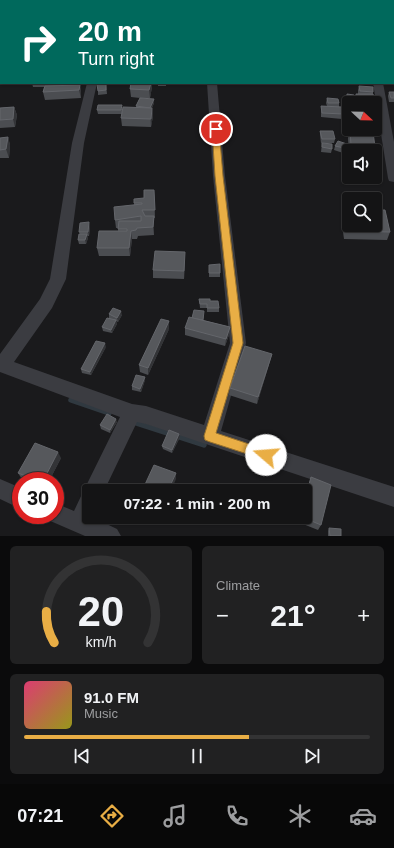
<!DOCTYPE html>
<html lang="en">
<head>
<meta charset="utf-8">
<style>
  :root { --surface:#141415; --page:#212122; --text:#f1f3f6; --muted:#9d9ea0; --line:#333334; --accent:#e9ae45 }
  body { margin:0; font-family:Arial,sans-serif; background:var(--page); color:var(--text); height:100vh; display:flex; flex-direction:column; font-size:15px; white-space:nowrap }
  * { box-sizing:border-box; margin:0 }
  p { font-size:13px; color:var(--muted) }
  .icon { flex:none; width:22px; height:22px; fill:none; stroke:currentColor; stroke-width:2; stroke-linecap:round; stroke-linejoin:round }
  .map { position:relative; height:536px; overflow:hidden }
  .sheet { display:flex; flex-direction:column; gap:10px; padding:10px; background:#0b0b0c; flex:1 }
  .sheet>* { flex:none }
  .guide { position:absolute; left:0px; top:0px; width:394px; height:84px; box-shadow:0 1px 3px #0004,0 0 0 1px var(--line); background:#00695c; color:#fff; overflow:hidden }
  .needle { width:26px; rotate:112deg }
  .tools { position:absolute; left:342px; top:96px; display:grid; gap:8px }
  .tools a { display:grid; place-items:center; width:40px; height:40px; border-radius:4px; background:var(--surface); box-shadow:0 1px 3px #0004,0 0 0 1px var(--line); font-size:20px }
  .speed { position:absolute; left:12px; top:472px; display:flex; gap:8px; font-size:20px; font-weight:700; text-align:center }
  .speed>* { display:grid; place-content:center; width:52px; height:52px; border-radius:50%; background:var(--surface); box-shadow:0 1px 3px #0004,0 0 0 1px var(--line); line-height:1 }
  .speed .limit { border:6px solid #d22; background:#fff; color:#111 }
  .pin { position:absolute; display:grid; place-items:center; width:34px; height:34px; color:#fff; margin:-17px; border:2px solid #fff; border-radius:50%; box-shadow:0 1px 4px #0007 }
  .me { position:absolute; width:44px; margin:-22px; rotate:288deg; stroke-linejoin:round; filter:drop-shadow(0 0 3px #0008) }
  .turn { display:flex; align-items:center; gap:14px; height:84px; padding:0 12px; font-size:18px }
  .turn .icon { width:52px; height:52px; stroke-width:2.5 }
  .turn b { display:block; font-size:28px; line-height:34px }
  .big { font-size:30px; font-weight:800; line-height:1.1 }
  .sheet .tile { flex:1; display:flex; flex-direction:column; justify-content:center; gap:6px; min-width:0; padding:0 14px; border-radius:6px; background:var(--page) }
  .sheet .dial { align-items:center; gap:0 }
  .dial svg { height:104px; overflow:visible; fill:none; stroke:var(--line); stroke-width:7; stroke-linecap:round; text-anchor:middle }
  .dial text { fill:var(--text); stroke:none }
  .song { display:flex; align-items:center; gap:12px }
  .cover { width:48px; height:48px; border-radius:6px; background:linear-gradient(135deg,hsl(340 70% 55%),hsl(60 70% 35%)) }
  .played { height:4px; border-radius:2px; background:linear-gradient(90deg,var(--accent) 65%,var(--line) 65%) }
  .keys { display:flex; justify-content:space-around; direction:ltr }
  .heat { display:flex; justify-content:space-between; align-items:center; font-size:22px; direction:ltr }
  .sheet .tiles { flex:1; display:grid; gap:10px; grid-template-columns:1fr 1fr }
  .tile:last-child { grid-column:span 2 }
  .trip { position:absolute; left:82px; top:484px; width:230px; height:40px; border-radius:4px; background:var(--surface); box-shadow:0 1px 3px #0004,0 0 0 1px var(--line); font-weight:800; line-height:40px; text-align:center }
  .tab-bar { display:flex; height:64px; justify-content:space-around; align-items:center; background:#080808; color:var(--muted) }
  .tab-bar .icon { width:28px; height:28px }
  .tab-bar .on { color:var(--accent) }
  .tab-bar b { font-size:18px; color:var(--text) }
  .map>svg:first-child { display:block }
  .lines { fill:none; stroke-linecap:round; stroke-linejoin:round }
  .stream { stroke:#303940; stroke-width:5.5 }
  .street { fill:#3b3c41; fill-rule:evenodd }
  .wall { fill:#4b4d51 }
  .shaded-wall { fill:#333437 }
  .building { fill:#56585c; stroke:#64666b }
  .route { fill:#e9ae45; stroke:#97712d }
</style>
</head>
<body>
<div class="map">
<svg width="394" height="536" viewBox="0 0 394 536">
  <rect width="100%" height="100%" fill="#1a1a1c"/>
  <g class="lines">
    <!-- stream -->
    <g class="stream">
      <polyline points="71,400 109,413"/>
      <polyline points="133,422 204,445"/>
    </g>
    <!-- street -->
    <g class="street">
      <rect x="11" y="0" width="30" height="1"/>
      <rect x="262" y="0" width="8" height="1"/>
      <rect x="359" y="0" width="8" height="1"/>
      <rect x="393" y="43" width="1" height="6"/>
      <rect x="0" y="47" width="1" height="6"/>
      <polygon points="87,83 97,83 84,143 66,279 52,308 14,362 132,404 146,406 204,425 230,343 213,176 207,83 217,83 225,176 246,343 221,431 394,487 394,507 146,424 137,422 104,491 89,491 89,517 92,517 117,529 121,536 85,536 48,520 46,515 55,515 55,503 74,511 82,494 85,493 87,484 120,417 0,372 0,354 40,299 50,279 72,143"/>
      <polygon points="373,83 383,83 394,142 394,182 389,181 388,178"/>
      <polygon points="0,479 21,488 21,509 0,499"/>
    </g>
  </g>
  <!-- wall -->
  <g class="wall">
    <rect x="154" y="0" width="15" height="1"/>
    <rect x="175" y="0" width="18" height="1"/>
    <polygon points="32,83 58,83 58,85 80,85 81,93 81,98 45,100 43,92 44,87 33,87"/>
    <polygon points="106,83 107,94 98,95 98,91"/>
    <polygon points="131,83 152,83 152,87 150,98 141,98 154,103 152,108 153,116 151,127 122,126 121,118 136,107 136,106 140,98 131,97 130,89"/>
    <rect x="158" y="83" width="8" height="3"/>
    <polygon points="177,83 202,83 201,85 177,84"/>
    <polygon points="359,86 373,92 373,95 375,102 374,103 356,103 355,98 356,94 358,94 358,90"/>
    <polygon points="389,92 394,92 394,102 389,102 388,96"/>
    <polygon points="347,94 355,100 354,103 346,103 346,98"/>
    <polygon points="327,98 339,103 339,107 343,114 342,119 321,117 321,106 327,106 326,103"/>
    <polygon points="14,107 17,115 15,127 0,128 0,108"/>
    <polygon points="122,109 122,114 98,114 97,110"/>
    <polygon points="350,130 375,147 374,151 349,151 349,153 348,138"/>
    <polygon points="320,131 335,139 334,143 321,143 320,135"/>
    <polygon points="8,137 10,145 9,158 0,158 0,138"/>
    <polygon points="322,143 332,149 331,153 321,152"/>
    <polygon points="347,144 346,148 343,153 334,150 335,146"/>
    <polygon points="154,190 155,218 154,218 154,235 138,236 137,239 132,239 130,256 99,256 97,248 118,231 118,228 116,228 115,220 134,205 134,203 144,198"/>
    <polygon points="343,209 390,232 387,240 344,239 341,217"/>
    <polygon points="90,227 89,236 87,236 88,238 86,244 79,244 78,240 80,234 79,232"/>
    <polygon points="185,260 184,279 153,278 153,270"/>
    <polygon points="209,265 220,273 220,277 209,277"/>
    <polygon points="199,299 210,301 219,308 219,312 207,312 207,308 200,308"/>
    <polygon points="109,314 122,315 118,322 116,321 117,324 112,333 103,331 102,327 109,318"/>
    <polygon points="204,315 203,320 230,327 229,335 225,346 185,335 185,328 192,318"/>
    <polygon points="169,329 148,375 140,372 139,365"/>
    <polygon points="106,347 91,375 82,373 81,369"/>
    <polygon points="272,354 270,361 257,404 229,395 230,388"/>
    <polygon points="145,380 141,392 132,390 132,386"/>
    <polygon points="117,422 110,433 101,429 100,425"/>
    <polygon points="180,437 172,453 163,449 162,446"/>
    <polygon points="61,458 49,481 28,481 22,479 18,473"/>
    <polygon points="311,477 321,525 318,530 298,522 299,517 305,517 305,496 309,483"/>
    <polygon points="149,517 166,517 163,523"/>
    <polygon points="329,528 341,536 328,536 328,531"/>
  </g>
  <!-- shaded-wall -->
  <g class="shaded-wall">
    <polygon points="151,83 152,83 152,87 150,98 149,90"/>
    <polygon points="80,85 81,93 81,98 79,90"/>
    <polygon points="154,99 154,103 152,108 153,116 151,127 150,108"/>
    <polygon points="14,107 17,115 15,127 13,119"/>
    <polygon points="8,137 10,145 9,158 6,149"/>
    <polygon points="347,144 346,148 343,153 344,148"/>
    <polygon points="154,216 154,235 153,227"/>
    <polygon points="89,222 90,227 89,236 88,232"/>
    <polygon points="131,231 132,239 130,256 129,248"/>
    <polygon points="87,234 88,238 86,244 85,240"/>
    <polygon points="185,252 185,260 184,279 184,271"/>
    <polygon points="121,311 122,315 118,322 117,318"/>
    <polygon points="116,320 117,324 112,333 111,330"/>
    <polygon points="169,321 169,329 148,375 148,368"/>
    <polygon points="230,327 229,335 225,346 226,339"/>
    <polygon points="105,343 106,347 91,375 90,372"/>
    <polygon points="272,354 270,361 257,404 258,397"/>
    <polygon points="145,377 145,380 141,392 140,389"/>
    <polygon points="116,419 117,422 110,433 110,430"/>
    <polygon points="179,434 180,437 172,453 172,450"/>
    <polygon points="58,452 61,458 49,481 43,481"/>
    <polygon points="176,473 176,479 171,491 170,486"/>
    <polygon points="163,517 166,517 163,523 162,518"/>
  </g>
  <!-- building -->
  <g class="building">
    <polygon points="141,0 150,0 149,1 140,1"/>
    <polygon points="195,0 204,0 203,1 195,1"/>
    <polygon points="106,83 106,90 98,91 97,84"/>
    <polygon points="131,83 151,83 149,90 130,89"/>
    <polygon points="80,85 79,90 43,92 45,86"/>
    <polygon points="359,86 373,87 373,92 360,91"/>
    <polygon points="389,92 394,92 394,98 391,98"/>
    <polygon points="347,94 354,95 355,100 347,99"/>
    <polygon points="356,94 373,94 375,102 357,101"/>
    <polygon points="140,98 154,99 150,108 136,106"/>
    <polygon points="327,98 338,99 339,103 328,103"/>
    <polygon points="98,105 122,105 121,110 97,110"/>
    <polygon points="321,106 342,107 343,114 322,113"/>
    <polygon points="14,107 13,119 0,120 0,108"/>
    <polygon points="123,107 152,108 151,119 121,118"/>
    <polygon points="350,130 373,132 375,147 351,145"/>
    <polygon points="320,131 333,131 335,139 322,139"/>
    <polygon points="8,137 6,149 0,150 0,138"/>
    <polygon points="338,141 347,144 344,148 335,146"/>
    <polygon points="322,143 332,144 332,149 322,147"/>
    <polygon points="144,190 154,190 155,210 142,210 145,216 154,216 153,227 137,228 136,230 131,231 129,248 97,248 99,231 127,231 127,229 118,229 119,221 141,221 141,216 115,220 114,207 142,204 142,203 134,203 134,199 144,198"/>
    <polygon points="343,209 349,209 349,225 375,225 375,210 385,210 390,232 347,231"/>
    <polygon points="89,222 88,232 79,232 80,223"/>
    <polygon points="79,234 87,234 85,240 78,240"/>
    <polygon points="155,251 185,252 184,271 153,270"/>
    <polygon points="220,264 220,273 209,273 209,265"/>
    <polygon points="199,299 210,299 210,301 218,301 219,308 207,308 207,304 200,304"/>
    <polygon points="113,308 121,311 117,318 109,314"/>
    <polygon points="194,310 204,311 203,320 192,318"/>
    <polygon points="189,317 230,327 226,339 185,328"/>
    <polygon points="107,318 116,320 111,330 102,327"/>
    <polygon points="161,319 169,321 148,368 139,365"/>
    <polygon points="96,341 105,343 90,372 81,369"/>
    <polygon points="245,346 272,354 258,397 230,388"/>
    <polygon points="136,375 145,377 140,389 132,386"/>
    <polygon points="107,414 116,419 110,430 100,425"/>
    <polygon points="169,430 179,434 172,450 162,446"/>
    <polygon points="35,443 58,452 43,481 39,481 18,473"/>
    <polygon points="154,465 176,473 170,486 174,489 173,491 142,491"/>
    <polygon points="311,477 331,485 321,525 302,517 305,517 305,500"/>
    <polygon points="329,528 341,529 341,536 330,536"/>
  </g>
  <!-- route -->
  <polygon class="route" points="216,127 219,129 223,176 243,343 216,433 270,451 272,455 270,459 266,460 210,442 205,440 204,436 233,343 215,176 212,129"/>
</svg>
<div class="tools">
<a><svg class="needle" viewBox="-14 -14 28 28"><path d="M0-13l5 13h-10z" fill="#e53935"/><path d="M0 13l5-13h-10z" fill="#9d9ea0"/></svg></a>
<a><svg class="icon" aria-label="sound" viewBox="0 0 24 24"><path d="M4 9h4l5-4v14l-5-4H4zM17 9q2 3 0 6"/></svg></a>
<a><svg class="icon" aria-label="search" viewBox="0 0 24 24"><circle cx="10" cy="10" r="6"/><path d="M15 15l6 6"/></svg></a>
</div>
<div class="speed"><div class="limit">30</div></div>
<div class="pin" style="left:216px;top:129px;background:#d93025"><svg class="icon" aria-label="arrive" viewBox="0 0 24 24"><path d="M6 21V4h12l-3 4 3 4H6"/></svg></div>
<svg class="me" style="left:266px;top:455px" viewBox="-20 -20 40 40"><circle r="19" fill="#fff"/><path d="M0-13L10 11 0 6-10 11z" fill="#e9ae45"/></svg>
<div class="trip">07:22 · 1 min · 200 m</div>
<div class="guide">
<div class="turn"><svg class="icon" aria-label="right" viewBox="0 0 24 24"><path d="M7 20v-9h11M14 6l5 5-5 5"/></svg><div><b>20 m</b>Turn right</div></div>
</div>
</div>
<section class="sheet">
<div class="tiles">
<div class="tile dial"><svg viewBox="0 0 100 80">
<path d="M14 69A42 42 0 1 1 86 69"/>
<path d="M14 69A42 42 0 0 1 8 45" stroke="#e9ae45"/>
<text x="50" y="56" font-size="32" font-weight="700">20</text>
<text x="50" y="72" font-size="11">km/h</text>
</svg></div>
<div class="tile"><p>Climate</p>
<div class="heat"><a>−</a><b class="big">21°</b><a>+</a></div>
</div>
<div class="tile">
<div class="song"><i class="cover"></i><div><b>91.0 FM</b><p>Music</p></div></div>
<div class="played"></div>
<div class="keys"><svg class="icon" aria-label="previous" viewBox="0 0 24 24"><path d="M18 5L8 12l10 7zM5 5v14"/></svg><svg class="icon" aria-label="pause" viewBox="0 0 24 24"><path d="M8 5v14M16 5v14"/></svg><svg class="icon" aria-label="next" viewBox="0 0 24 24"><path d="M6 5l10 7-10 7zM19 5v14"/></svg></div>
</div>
</div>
</section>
<nav class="tab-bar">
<b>07:21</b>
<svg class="icon on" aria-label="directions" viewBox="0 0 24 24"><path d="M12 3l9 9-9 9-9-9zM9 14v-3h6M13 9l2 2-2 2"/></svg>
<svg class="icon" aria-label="music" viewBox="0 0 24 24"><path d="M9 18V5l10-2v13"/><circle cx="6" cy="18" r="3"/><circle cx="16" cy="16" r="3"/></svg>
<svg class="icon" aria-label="phone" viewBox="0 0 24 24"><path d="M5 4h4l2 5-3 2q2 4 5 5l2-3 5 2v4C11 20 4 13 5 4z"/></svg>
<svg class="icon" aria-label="climate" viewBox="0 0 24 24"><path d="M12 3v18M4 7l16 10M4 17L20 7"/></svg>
<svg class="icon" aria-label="car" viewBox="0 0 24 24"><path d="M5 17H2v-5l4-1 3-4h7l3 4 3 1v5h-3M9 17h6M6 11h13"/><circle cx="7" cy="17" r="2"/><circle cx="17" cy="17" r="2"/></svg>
</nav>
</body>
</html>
